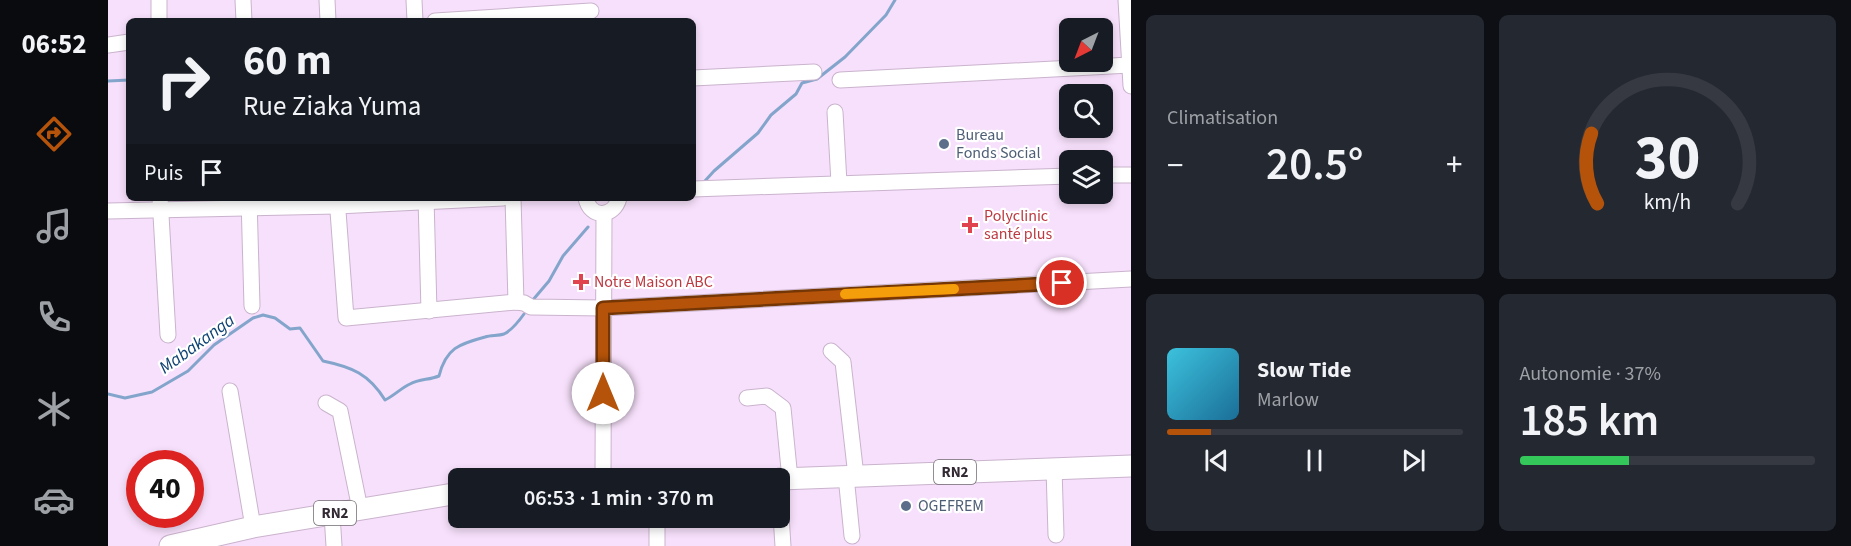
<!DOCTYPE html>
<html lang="fr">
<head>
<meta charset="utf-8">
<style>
  :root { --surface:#171b24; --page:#242831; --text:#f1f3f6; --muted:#9ea1a6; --line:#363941; --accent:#b45309 }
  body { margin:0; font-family:"Source Sans 3",sans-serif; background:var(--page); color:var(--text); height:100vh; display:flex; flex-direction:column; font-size:22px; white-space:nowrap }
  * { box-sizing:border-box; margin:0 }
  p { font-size:20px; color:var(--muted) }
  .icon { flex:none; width:33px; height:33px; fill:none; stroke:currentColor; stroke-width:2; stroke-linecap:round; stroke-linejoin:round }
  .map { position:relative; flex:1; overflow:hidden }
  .details { display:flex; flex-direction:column; gap:15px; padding:15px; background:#0d0f14; width:720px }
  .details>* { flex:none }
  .top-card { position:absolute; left:18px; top:18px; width:570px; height:183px; border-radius:9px; box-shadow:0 3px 9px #0003; background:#171b24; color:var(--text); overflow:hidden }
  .needle { width:39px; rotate:222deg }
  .controls { position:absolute; left:951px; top:18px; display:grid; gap:12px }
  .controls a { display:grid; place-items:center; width:54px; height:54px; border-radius:9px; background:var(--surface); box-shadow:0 3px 9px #0003; font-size:30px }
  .speed { position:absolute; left:18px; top:450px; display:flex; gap:12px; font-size:30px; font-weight:700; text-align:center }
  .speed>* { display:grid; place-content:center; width:78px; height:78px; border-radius:50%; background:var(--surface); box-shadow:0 3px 9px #0003; line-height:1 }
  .speed .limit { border:9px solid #d22; background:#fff; color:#111 }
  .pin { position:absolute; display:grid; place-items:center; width:51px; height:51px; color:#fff; margin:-26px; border:3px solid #fff; border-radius:50%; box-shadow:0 2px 6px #0007 }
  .me { position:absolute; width:66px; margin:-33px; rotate:0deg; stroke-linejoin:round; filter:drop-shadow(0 0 4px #0008) }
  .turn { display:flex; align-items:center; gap:21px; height:126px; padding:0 18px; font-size:27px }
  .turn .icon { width:78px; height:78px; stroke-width:2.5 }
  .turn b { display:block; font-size:42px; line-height:51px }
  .then { display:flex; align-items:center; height:57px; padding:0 18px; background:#0003; gap:12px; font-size:22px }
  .big { font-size:45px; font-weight:600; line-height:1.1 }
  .details .card { flex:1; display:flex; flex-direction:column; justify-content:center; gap:9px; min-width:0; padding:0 21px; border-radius:9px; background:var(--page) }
  .details .dial { align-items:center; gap:0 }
  .dial svg { height:156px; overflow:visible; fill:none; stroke:var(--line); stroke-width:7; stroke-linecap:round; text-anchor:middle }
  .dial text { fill:var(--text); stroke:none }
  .song { display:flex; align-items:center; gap:18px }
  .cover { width:72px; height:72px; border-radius:9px; background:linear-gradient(135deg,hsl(190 70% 55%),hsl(200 70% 35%)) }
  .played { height:6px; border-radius:3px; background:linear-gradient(90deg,var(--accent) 15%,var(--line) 15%) }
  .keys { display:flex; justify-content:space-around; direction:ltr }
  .heat { display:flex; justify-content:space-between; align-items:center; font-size:33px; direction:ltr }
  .charge { height:9px; border-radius:4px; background:linear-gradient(90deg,#34c759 37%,var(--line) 0) }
  .details .tiles { flex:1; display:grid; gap:15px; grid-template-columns:repeat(2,1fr) }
  .trip { position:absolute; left:340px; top:468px; width:342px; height:60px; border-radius:9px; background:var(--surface); box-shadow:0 3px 9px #0003; font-weight:600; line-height:60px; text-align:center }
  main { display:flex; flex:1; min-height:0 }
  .tabs { display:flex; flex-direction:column; width:108px; justify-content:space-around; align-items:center; background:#090b0e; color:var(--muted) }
  .tabs .icon { width:42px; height:42px }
  .tabs .selected { color:var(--accent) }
  .tabs b { font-size:27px; color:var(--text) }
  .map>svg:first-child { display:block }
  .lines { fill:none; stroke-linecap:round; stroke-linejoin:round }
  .stream { stroke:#83a5cb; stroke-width:3 }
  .minor-casing { stroke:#cab3cd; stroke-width:17 }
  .highway-casing { stroke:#cab3cd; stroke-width:23 }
  .minor { stroke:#fff; stroke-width:15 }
  .highway { stroke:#fff; stroke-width:21 }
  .route-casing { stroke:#753606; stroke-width:15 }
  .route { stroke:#b45309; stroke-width:10 }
  .slow { stroke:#f59e0b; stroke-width:10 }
  .service-dot { fill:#5c6f8a; stroke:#fff; stroke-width:2 }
  .health-dot { fill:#e0444e; stroke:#fff; stroke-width:2 }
  .labels { text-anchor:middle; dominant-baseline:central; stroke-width:4.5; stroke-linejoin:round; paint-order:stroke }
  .shield { fill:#fff; stroke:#706970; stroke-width:1.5 }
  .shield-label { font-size:15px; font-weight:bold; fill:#322933 }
  .service-label { font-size:16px; fill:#4e5e75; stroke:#fff; text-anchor:start }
  .health-label { font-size:16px; fill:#be3a42; stroke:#fff; text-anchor:start }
  .water-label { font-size:18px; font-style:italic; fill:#0d4171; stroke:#fff }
</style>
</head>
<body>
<main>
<nav class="tabs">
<b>06:52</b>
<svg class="icon selected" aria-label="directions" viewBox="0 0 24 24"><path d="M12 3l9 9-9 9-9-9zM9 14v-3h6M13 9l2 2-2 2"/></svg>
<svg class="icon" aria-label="music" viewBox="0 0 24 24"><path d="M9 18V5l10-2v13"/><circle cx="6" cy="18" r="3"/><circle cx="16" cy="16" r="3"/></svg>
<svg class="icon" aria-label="phone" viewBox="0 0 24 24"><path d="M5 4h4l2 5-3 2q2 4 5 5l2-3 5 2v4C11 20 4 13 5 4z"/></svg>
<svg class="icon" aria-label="climate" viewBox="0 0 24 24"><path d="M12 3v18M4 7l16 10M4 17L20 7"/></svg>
<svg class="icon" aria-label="car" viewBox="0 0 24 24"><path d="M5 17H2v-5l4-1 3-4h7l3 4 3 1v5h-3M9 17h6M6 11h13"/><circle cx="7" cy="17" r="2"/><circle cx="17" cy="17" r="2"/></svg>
</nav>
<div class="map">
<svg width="1023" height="546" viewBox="0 0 1023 546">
  <rect width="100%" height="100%" fill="#f7e0fb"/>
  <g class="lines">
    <!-- stream -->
    <g class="stream">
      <polyline points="0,81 21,80"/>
      <polyline points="596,182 606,171 650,133 663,115 688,94 694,83 709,79 737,57 778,15 787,0"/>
      <polyline points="424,301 441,281 455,256 480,227"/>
      <path d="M0,394L17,398L44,392L80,371L106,345L145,318L155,315L167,318L182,329L192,328L215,361C244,367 261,374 277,400C287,395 293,388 302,384C311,379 321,380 331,376C338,348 351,344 377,337C383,335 390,336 396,334C404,330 411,321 416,314"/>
    </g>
    <!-- minor casing -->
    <g class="minor-casing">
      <g id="minor">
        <polyline points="51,0 51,21"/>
        <polyline points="135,0 136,21"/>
        <polyline points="219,0 220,21"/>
        <polyline points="306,0 307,21"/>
        <polyline points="1018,0 1023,86"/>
        <polyline points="327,21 483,11"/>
        <polyline points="0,45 21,42"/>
        <polyline points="585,78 706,72"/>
        <polyline points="732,80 1022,65"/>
        <polyline points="727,112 731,183"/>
        <polyline points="994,175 1023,175"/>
        <polyline points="585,189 962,176"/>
        <polyline points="52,198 60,335"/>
        <polyline points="141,198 144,306"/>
        <polyline points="229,198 238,318 408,302 416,303 423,307 495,308 1023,279"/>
        <polyline points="318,198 321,311"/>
        <polyline points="405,198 408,302"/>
        <path d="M478,198C482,219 506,218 511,198"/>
        <polyline points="0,211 229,206 395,198"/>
        <polyline points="723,351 735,362 748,476"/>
        <polyline points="122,391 145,527"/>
        <polyline points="639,398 659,396 675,408 682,479"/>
        <polyline points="218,403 232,411 252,509"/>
        <polyline points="946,468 948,535"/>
        <polyline points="738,476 744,536"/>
        <polyline points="495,478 496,214"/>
        <polyline points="672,500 675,546"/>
        <polyline points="224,514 226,546"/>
        <polyline points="549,518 549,546"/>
      </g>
    </g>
    <!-- highway casing -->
    <g class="highway-casing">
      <g id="highway">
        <polyline points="672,479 1023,466"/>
        <polyline points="62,546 145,527 351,493"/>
      </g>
    </g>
    <!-- minor -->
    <use href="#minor" class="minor"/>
    <!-- highway -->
    <use href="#highway" class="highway"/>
  </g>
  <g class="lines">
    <!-- route casing -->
    <g class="route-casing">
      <polyline id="route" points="495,393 495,308 954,283"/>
    </g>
    <!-- route -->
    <use href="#route" class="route"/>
    <!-- slow -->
    <polyline class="slow" points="737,294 846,289"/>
  </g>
  <!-- markers -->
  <g class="service-dot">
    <circle cx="836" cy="144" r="6"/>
    <circle cx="798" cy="506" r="6"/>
  </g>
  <g class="health-dot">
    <path d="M859 216h6v6h6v6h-6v6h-6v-6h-6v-6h6z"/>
    <path d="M470 273h6v6h6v6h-6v6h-6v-6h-6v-6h6z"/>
  </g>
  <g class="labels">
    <!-- shield labels -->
    <g class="shield">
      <rect x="826" y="460" width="42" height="24" rx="4.5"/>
      <rect x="206" y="501" width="42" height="24" rx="4.5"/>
    </g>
    <g class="shield-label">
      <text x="847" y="472">RN2</text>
      <text x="227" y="513">RN2</text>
    </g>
    <!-- service labels -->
    <g class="service-label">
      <text x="848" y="135">Bureau<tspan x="848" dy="18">Fonds Social</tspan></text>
      <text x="810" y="506">OGEFREM</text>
    </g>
    <!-- health labels -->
    <g class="health-label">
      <text x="876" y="216">Polyclinic<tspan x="876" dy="18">santé plus</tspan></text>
      <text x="486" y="282">Notre Maison ABC</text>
    </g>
    <!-- water labels -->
    <g class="water-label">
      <text transform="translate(89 344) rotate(-36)">Mabakanga</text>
    </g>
  </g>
</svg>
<div class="controls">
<a><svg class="needle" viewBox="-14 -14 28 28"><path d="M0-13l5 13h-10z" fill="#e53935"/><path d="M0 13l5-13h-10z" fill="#9ea1a6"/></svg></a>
<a><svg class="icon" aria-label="search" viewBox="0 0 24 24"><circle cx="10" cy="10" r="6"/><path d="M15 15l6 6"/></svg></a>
<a><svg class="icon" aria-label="layers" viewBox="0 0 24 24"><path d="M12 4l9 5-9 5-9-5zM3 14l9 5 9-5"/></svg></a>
</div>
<div class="speed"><div class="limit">40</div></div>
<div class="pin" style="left:954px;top:283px;background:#d93025"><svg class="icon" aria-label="arrive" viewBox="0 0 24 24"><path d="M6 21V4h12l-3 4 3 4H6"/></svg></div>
<svg class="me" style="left:495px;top:393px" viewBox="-20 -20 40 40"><circle r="19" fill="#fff"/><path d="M0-13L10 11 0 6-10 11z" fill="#b45309"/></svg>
<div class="trip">06:53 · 1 min · 370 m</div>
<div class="top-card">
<div class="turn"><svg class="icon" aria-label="right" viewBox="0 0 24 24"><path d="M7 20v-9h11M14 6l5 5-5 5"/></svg><div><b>60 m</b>Rue Ziaka Yuma</div></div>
<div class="then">Puis<svg class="icon" aria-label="arrive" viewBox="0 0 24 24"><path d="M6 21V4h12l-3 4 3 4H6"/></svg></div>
</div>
</div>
<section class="details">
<div class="tiles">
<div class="card"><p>Climatisation</p>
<div class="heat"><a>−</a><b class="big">20.5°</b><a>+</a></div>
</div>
<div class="card dial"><svg viewBox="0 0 100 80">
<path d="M14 69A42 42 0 1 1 86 69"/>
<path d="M14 69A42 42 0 0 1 11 33" stroke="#b45309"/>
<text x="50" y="56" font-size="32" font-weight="700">30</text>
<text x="50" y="72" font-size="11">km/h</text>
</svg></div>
<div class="card">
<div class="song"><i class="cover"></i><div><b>Slow Tide</b><p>Marlow</p></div></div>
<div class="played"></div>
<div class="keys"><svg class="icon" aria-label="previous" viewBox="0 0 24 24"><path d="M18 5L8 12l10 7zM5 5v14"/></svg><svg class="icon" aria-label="pause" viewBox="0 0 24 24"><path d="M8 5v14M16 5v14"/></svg><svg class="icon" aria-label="next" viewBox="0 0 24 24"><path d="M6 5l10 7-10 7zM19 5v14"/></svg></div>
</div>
<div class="card"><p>Autonomie · 37%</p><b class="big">185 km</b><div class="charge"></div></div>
</div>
</section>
</main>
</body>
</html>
